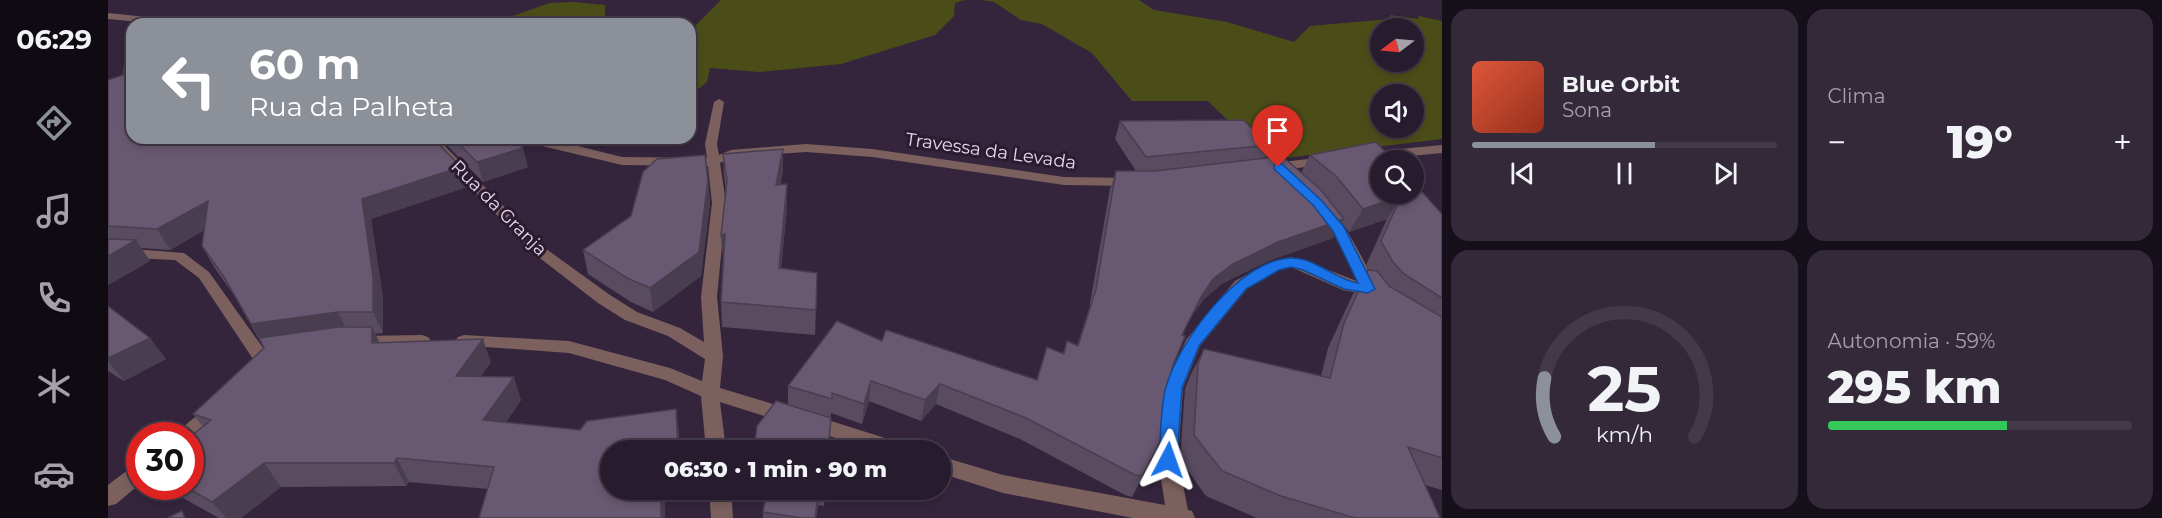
<!DOCTYPE html>
<html lang="pt">
<head>
<meta charset="utf-8">
<style>
  :root { --surface:#271c2d; --page:#332939; --text:#f1f3f6; --muted:#a4a1aa; --line:#433a49; --accent:#8c9099 }
  body { margin:0; font-family:Montserrat,sans-serif; background:var(--page); color:var(--text); height:100vh; display:flex; flex-direction:column; font-size:22px; white-space:nowrap }
  * { box-sizing:border-box; margin:0 }
  p { font-size:20px; color:var(--muted) }
  .icon { flex:none; width:33px; height:33px; fill:none; stroke:currentColor; stroke-width:2; stroke-linecap:round; stroke-linejoin:round }
  .map { position:relative; flex:1; overflow:hidden }
  .details { display:flex; flex-direction:column; gap:9px; padding:9px; background:#150f19; width:720px }
  .details>* { flex:none }
  .banner { position:absolute; left:18px; top:18px; width:570px; height:126px; border-radius:18px; box-shadow:0 3px 9px #0003,0 0 0 2px var(--line); background:#8c9099; color:#fff; overflow:hidden }
  .needle { width:39px; rotate:254deg }
  .buttons { position:absolute; left:1262px; top:18px; display:grid; gap:12px }
  .buttons a { display:grid; place-items:center; width:54px; height:54px; border-radius:50%; background:var(--surface); box-shadow:0 3px 9px #0003,0 0 0 2px var(--line); font-size:30px }
  .speed { position:absolute; left:18px; top:422px; display:flex; gap:12px; font-size:30px; font-weight:700; text-align:center }
  .speed>* { display:grid; place-content:center; width:78px; height:78px; border-radius:50%; background:var(--surface); box-shadow:0 3px 9px #0003,0 0 0 2px var(--line); line-height:1 }
  .speed .limit { border:9px solid #d22; background:#fff; color:#111 }
  .pin { position:absolute; display:grid; place-items:center; width:51px; height:51px; color:#fff; margin:-62px -26px; border-radius:50% 50% 50% 0; rotate:-45deg; box-shadow:0 0 6px #0007 }
  .pin .icon { rotate:45deg }
  .me { position:absolute; width:66px; margin:-33px; rotate:4deg; stroke-linejoin:round; filter:drop-shadow(0 0 4px #0008) }
  .turn { display:flex; align-items:center; gap:21px; height:126px; padding:0 24px; font-size:27px }
  .turn .icon { width:78px; height:78px; stroke-width:2.5 }
  .turn b { display:block; font-size:42px; line-height:51px }
  .big { font-size:45px; font-weight:800; line-height:1.1 }
  .details .card { flex:1; display:flex; flex-direction:column; justify-content:center; gap:9px; min-width:0; padding:0 21px; border-radius:18px; background:var(--page) }
  .details .dial { align-items:center; gap:0 }
  .dial svg { height:156px; overflow:visible; fill:none; stroke:var(--line); stroke-width:7; stroke-linecap:round; text-anchor:middle }
  .dial text { fill:var(--text); stroke:none }
  .song { display:flex; align-items:center; gap:18px }
  .cover { width:72px; height:72px; border-radius:9px; background:linear-gradient(135deg,hsl(10 70% 55%),hsl(10 70% 35%)) }
  .played { height:6px; border-radius:3px; background:linear-gradient(90deg,var(--accent) 60%,var(--line) 60%) }
  .keys { display:flex; justify-content:space-around; direction:ltr }
  .heat { display:flex; justify-content:space-between; align-items:center; font-size:33px; direction:ltr }
  .charge { height:9px; border-radius:4px; background:linear-gradient(90deg,#34c759 59%,var(--line) 0) }
  .details .tiles { flex:1; display:grid; gap:9px; grid-template-columns:repeat(2,1fr) }
  .trip { position:absolute; left:492px; top:440px; width:351px; height:60px; border-radius:30px; background:var(--surface); box-shadow:0 3px 9px #0003,0 0 0 2px var(--line); font-weight:800; line-height:60px; text-align:center }
  main { display:flex; flex:1; min-height:0 }
  .tab-bar { display:flex; flex-direction:column; width:108px; justify-content:space-around; align-items:center; background:#100b12; color:var(--muted) }
  .tab-bar .icon { width:42px; height:42px }
  .tab-bar .on { color:var(--accent) }
  .tab-bar b { font-size:27px; color:var(--text) }
  .map>svg:first-child { display:block }
  .green { fill:#4b4d19; fill-rule:evenodd }
  .lines { fill:none; stroke-linecap:round; stroke-linejoin:round }
  .street { fill:#7b605e; fill-rule:evenodd }
  .wall { fill:#594c61 }
  .shaded-wall { fill:#493e4f }
  .building { fill:#685871; stroke:#493e4f; stroke-width:1.5 }
  .route { fill:#1a73e8; stroke:#114b97; stroke-width:1.5 }
  .labels { text-anchor:middle; dominant-baseline:central; stroke-width:6; stroke-linejoin:round; paint-order:stroke }
  .street-label { font-size:18px; fill:#e2d8e7; stroke:#2a1b31 }
</style>
</head>
<body>
<main>
<nav class="tab-bar">
<b>06:29</b>
<svg class="icon on" aria-label="directions" viewBox="0 0 24 24"><path d="M12 3l9 9-9 9-9-9zM9 14v-3h6M13 9l2 2-2 2"/></svg>
<svg class="icon" aria-label="music" viewBox="0 0 24 24"><path d="M9 18V5l10-2v13"/><circle cx="6" cy="18" r="3"/><circle cx="16" cy="16" r="3"/></svg>
<svg class="icon" aria-label="phone" viewBox="0 0 24 24"><path d="M5 4h4l2 5-3 2q2 4 5 5l2-3 5 2v4C11 20 4 13 5 4z"/></svg>
<svg class="icon" aria-label="climate" viewBox="0 0 24 24"><path d="M12 3v18M4 7l16 10M4 17L20 7"/></svg>
<svg class="icon" aria-label="car" viewBox="0 0 24 24"><path d="M5 17H2v-5l4-1 3-4h7l3 4 3 1v5h-3M9 17h6M6 11h13"/><circle cx="7" cy="17" r="2"/><circle cx="17" cy="17" r="2"/></svg>
</nav>
<div class="map">
<svg width="1334" height="518" viewBox="0 0 1334 518">
  <rect width="100%" height="100%" fill="#34253c"/>
  <!-- green -->
  <g class="green">
    <polygon points="613,0 857,0 847,3 846,16 827,35 733,64 651,72 602,68 599,82 592,88 582,91 582,31"/>
    <path d="M873,0H1031L1046,10L1119,22L1186,42L1202,26L1282,19V15L1310,19L1311,16L1334,21V139L1160,160L1100,101H1024L984,53L934,24L913,20L886,2ZM1272,28H1305V62H1272ZM1272,94H1305V128H1272Z"/>
    <polygon points="465,2 497,5 497,24 381,24 442,3"/>
  </g>
  <g class="lines">
    <!-- street -->
    <g class="street">
      <polygon points="0,13 78,21 82,24 52,24 0,19"/>
      <polygon points="611,99 616,102 609,144 611,155 623,150 698,144 764,149 956,177 1023,178 1029,182 1023,186 956,185 764,157 698,152 625,157 612,163 618,203 609,297 615,356 612,388 688,411 691,416 688,421 681,424 612,402 618,450 598,450 593,396 557,380 461,353 350,345 347,341 350,337 356,335 461,341 562,368 594,381 597,359 560,336 517,320 490,303 424,252 316,138 329,138 434,246 502,295 529,312 572,328 596,342 593,297 604,203 600,166 514,165 434,146 424,138 438,138 514,157 599,158 597,144 606,102"/>
      <polygon points="1334,145 1334,153 1261,160 1255,156 1261,152"/>
      <polygon points="1217,157 1221,158 1223,161 1221,164 1166,171 1160,167 1166,163"/>
      <path d="M1217,209C1236,214 1262,275 1272,293L1270,297H1258L1256,294L1235,290L1183,267L1171,270L1139,289L1092,346L1075,388L1070,460L1080,510L1084,511L1087,518H1025L895,493L832,473V456L895,475L1057,505L1050,460L1057,388L1078,340L1127,281L1161,263L1183,257L1205,264L1251,282L1224,231L1210,213Z"/>
      <polygon points="0,247 76,253 101,272 155,348 171,346 177,348 180,352 177,356 151,361 145,359 91,278 67,260 0,257"/>
      <polygon points="314,335 320,337 323,341 320,345 314,347 251,348 245,346 242,342 245,338 251,336"/>
      <path d="M109,406L116,408L119,413L116,418L87,441L82,442V435H70C76,423 96,410 109,406Z"/>
      <polygon points="704,415 796,444 799,450 764,450 697,428 694,423 697,418"/>
      <polygon points="32,463 32,484 8,504 0,506 0,485 25,466"/>
      <polygon points="601,489 623,489 625,518 603,518"/>
    </g>
  </g>
  <!-- wall -->
  <g class="wall">
    <polygon points="0,80 359,187 263,219 275,298 275,333 267,334 271,342 383,362 373,376 413,400 398,422 472,430 568,409 571,433 502,450 556,489 557,518 371,518 380,489 301,482 298,486 173,487 133,518 111,518 64,492 59,486 82,486 95,427 85,414 156,348 126,295 106,267 94,246 96,230 62,250 33,248 42,261 0,285"/>
    <polygon points="1012,121 1162,145 1156,158 1193,173 1202,155 1305,194 1334,214 1334,490 1317,485 1332,518 1149,518 1098,496 1072,460 1077,389 1083,374 1096,349 1213,376 1220,348 1245,294 1261,270 1258,265 1279,219 1241,232 1234,223 1225,238 1160,261 1115,283 1096,299 1083,317 1074,335 1064,368 1059,429 1024,497 1017,495 912,439 828,404 813,421 761,401 754,424 723,413 720,450 680,405 680,386 774,341 929,380 955,353 959,341 969,346 981,309 1002,189 1008,171 1028,171 1007,139"/>
    <polygon points="332,138 406,138 420,167 375,182"/>
    <polygon points="615,154 675,171 672,185 679,184 679,207 673,268 709,273 707,335 614,327 613,302 618,190 616,176"/>
    <polygon points="600,180 602,203 593,276 545,312 523,302 480,274 475,250 523,216"/>
    <polygon points="0,306 58,359 16,381 0,371"/>
    <polygon points="644,489 718,489 716,506 710,505 708,518 655,518 655,512 658,498 644,496"/>
  </g>
  <!-- shaded-wall -->
  <g class="shaded-wall">
    <polygon points="415,148 420,167 375,182 369,162"/>
    <polygon points="675,149 675,171 668,208 668,185"/>
    <polygon points="353,167 359,187 263,219 275,298 275,333 265,312 254,199"/>
    <polygon points="600,180 602,203 593,276 545,312 542,288"/>
    <polygon points="679,184 679,207 671,293 671,268"/>
    <polygon points="1293,196 1279,219 1241,232 1255,209"/>
    <polygon points="100,201 112,221 62,250 49,229"/>
    <polygon points="1236,219 1225,238 1160,261 1115,283 1096,299 1083,317 1093,297 1105,279 1125,264 1170,242"/>
    <polygon points="617,234 618,257 615,260 613,236"/>
    <polygon points="28,240 42,261 0,285 0,256"/>
    <polygon points="230,312 241,334 156,346 143,324"/>
    <polygon points="264,327 275,350 264,343"/>
    <polygon points="42,338 58,359 16,381 0,361 0,358"/>
    <polygon points="375,339 383,362 357,399 348,376"/>
    <polygon points="406,377 413,400 383,443 375,420"/>
    <polygon points="763,381 761,401 754,424 756,404"/>
    <polygon points="832,384 828,404 813,421 817,400"/>
    <polygon points="568,409 571,433 572,450 570,450"/>
    <polygon points="289,458 301,482 298,486 286,463"/>
    <polygon points="156,463 173,487 133,518 118,518 104,502"/>
    <polygon points="553,489 556,489 557,518 553,518"/>
  </g>
  <!-- building -->
  <g class="building">
    <polygon points="24,65 24,138 325,138 353,167 254,199 265,277 265,312 230,312 143,324 116,277 94,246 100,201 49,229 0,226 0,80 15,75 16,67"/>
    <polygon points="1135,120 1162,145 1038,157 1012,121"/>
    <polygon points="345,138 406,138 415,148 369,162"/>
    <polygon points="1268,142 1285,160 1272,160 1272,194 1305,194 1305,182 1334,214 1334,298 1296,274 1285,262 1273,241 1293,196 1255,209 1228,176 1202,155"/>
    <polygon points="675,149 668,185 679,184 671,268 709,273 708,310 613,302 617,234 613,236 619,180 615,154"/>
    <polygon points="597,155 600,180 591,252 542,288 519,278 475,250 523,216 535,172 549,159"/>
    <polygon points="1174,156 1212,189 1236,219 1170,242 1125,264 1105,279 1093,297 1074,335 1077,336 1064,368 1059,429 1034,476 1027,475 918,418 832,384 817,400 763,381 756,404 724,393 724,399 680,386 729,321 774,341 778,330 929,380 939,347 956,354 959,341 970,346 988,289 1008,171 1047,171"/>
    <polygon points="0,239 28,240 0,256"/>
    <polygon points="1260,270 1269,271 1281,286 1334,317 1334,458 1300,447 1332,518 1247,518 1173,496 1114,471 1086,435 1090,364 1096,349 1222,378 1236,323"/>
    <polygon points="0,306 42,338 0,358"/>
    <polygon points="230,327 264,327 264,343 375,339 348,376 406,377 375,420 472,430 479,421 568,409 570,450 502,450 502,489 553,489 553,518 371,518 386,467 289,458 286,463 156,463 104,502 76,486 82,486 82,437 103,420 85,414 156,348 151,338"/>
    <polygon points="668,401 723,418 720,450 646,450 649,426"/>
    <polygon points="659,489 711,489 707,518 694,518 655,512"/>
    <polygon points="74,511 77,518 59,518"/>
  </g>
  <!-- route -->
  <path class="route" d="M1170,163L1174,164L1213,200L1236,227L1267,289L1260,293L1236,289L1195,270L1183,267L1171,270L1138,289L1091,346L1074,388L1069,460L1067,465L1060,467L1054,465L1051,460C1053,438 1052,407 1058,387C1071,341 1130,261 1182,258C1207,257 1227,280 1250,283L1225,231L1205,205L1166,169V164Z"/>
  <g class="labels">
    <!-- street labels -->
    <g class="street-label">
      <text transform="translate(883 151) rotate(8)">Travessa da Levada</text>
      <text transform="translate(391 208) rotate(45)">Rua da Granja</text>
    </g>
  </g>
</svg>
<div class="buttons">
<a><svg class="needle" viewBox="-14 -14 28 28"><path d="M0-13l5 13h-10z" fill="#e53935"/><path d="M0 13l5-13h-10z" fill="#a4a1aa"/></svg></a>
<a><svg class="icon" aria-label="sound" viewBox="0 0 24 24"><path d="M4 9h4l5-4v14l-5-4H4zM17 9q2 3 0 6"/></svg></a>
<a><svg class="icon" aria-label="search" viewBox="0 0 24 24"><circle cx="10" cy="10" r="6"/><path d="M15 15l6 6"/></svg></a>
</div>
<div class="speed"><div class="limit">30</div></div>
<div class="pin" style="left:1170px;top:167px;background:#d93025"><svg class="icon" aria-label="arrive" viewBox="0 0 24 24"><path d="M6 21V4h12l-3 4 3 4H6"/></svg></div>
<svg class="me" style="left:1060px;top:460px" viewBox="-20 -20 40 40"><path d="M0-17L14 15 0 8-14 15z" fill="#1a73e8" stroke="#fff" stroke-width="4"/></svg>
<div class="trip">06:30 · 1 min · 90 m</div>
<div class="banner">
<div class="turn"><svg class="icon" aria-label="left" viewBox="0 0 24 24"><path d="M17 20v-9H6M10 6l-5 5 5 5"/></svg><div><b>60 m</b>Rua da Palheta</div></div>
</div>
</div>
<section class="details">
<div class="tiles">
<div class="card">
<div class="song"><i class="cover"></i><div><b>Blue Orbit</b><p>Sona</p></div></div>
<div class="played"></div>
<div class="keys"><svg class="icon" aria-label="previous" viewBox="0 0 24 24"><path d="M18 5L8 12l10 7zM5 5v14"/></svg><svg class="icon" aria-label="pause" viewBox="0 0 24 24"><path d="M8 5v14M16 5v14"/></svg><svg class="icon" aria-label="next" viewBox="0 0 24 24"><path d="M6 5l10 7-10 7zM19 5v14"/></svg></div>
</div>
<div class="card"><p>Clima</p>
<div class="heat"><a>−</a><b class="big">19°</b><a>+</a></div>
</div>
<div class="card dial"><svg viewBox="0 0 100 80">
<path d="M14 69A42 42 0 1 1 86 69"/>
<path d="M14 69A42 42 0 0 1 9 39" stroke="#8c9099"/>
<text x="50" y="56" font-size="32" font-weight="700">25</text>
<text x="50" y="72" font-size="11">km/h</text>
</svg></div>
<div class="card"><p>Autonomia · 59%</p><b class="big">295 km</b><div class="charge"></div></div>
</div>
</section>
</main>
</body>
</html>
